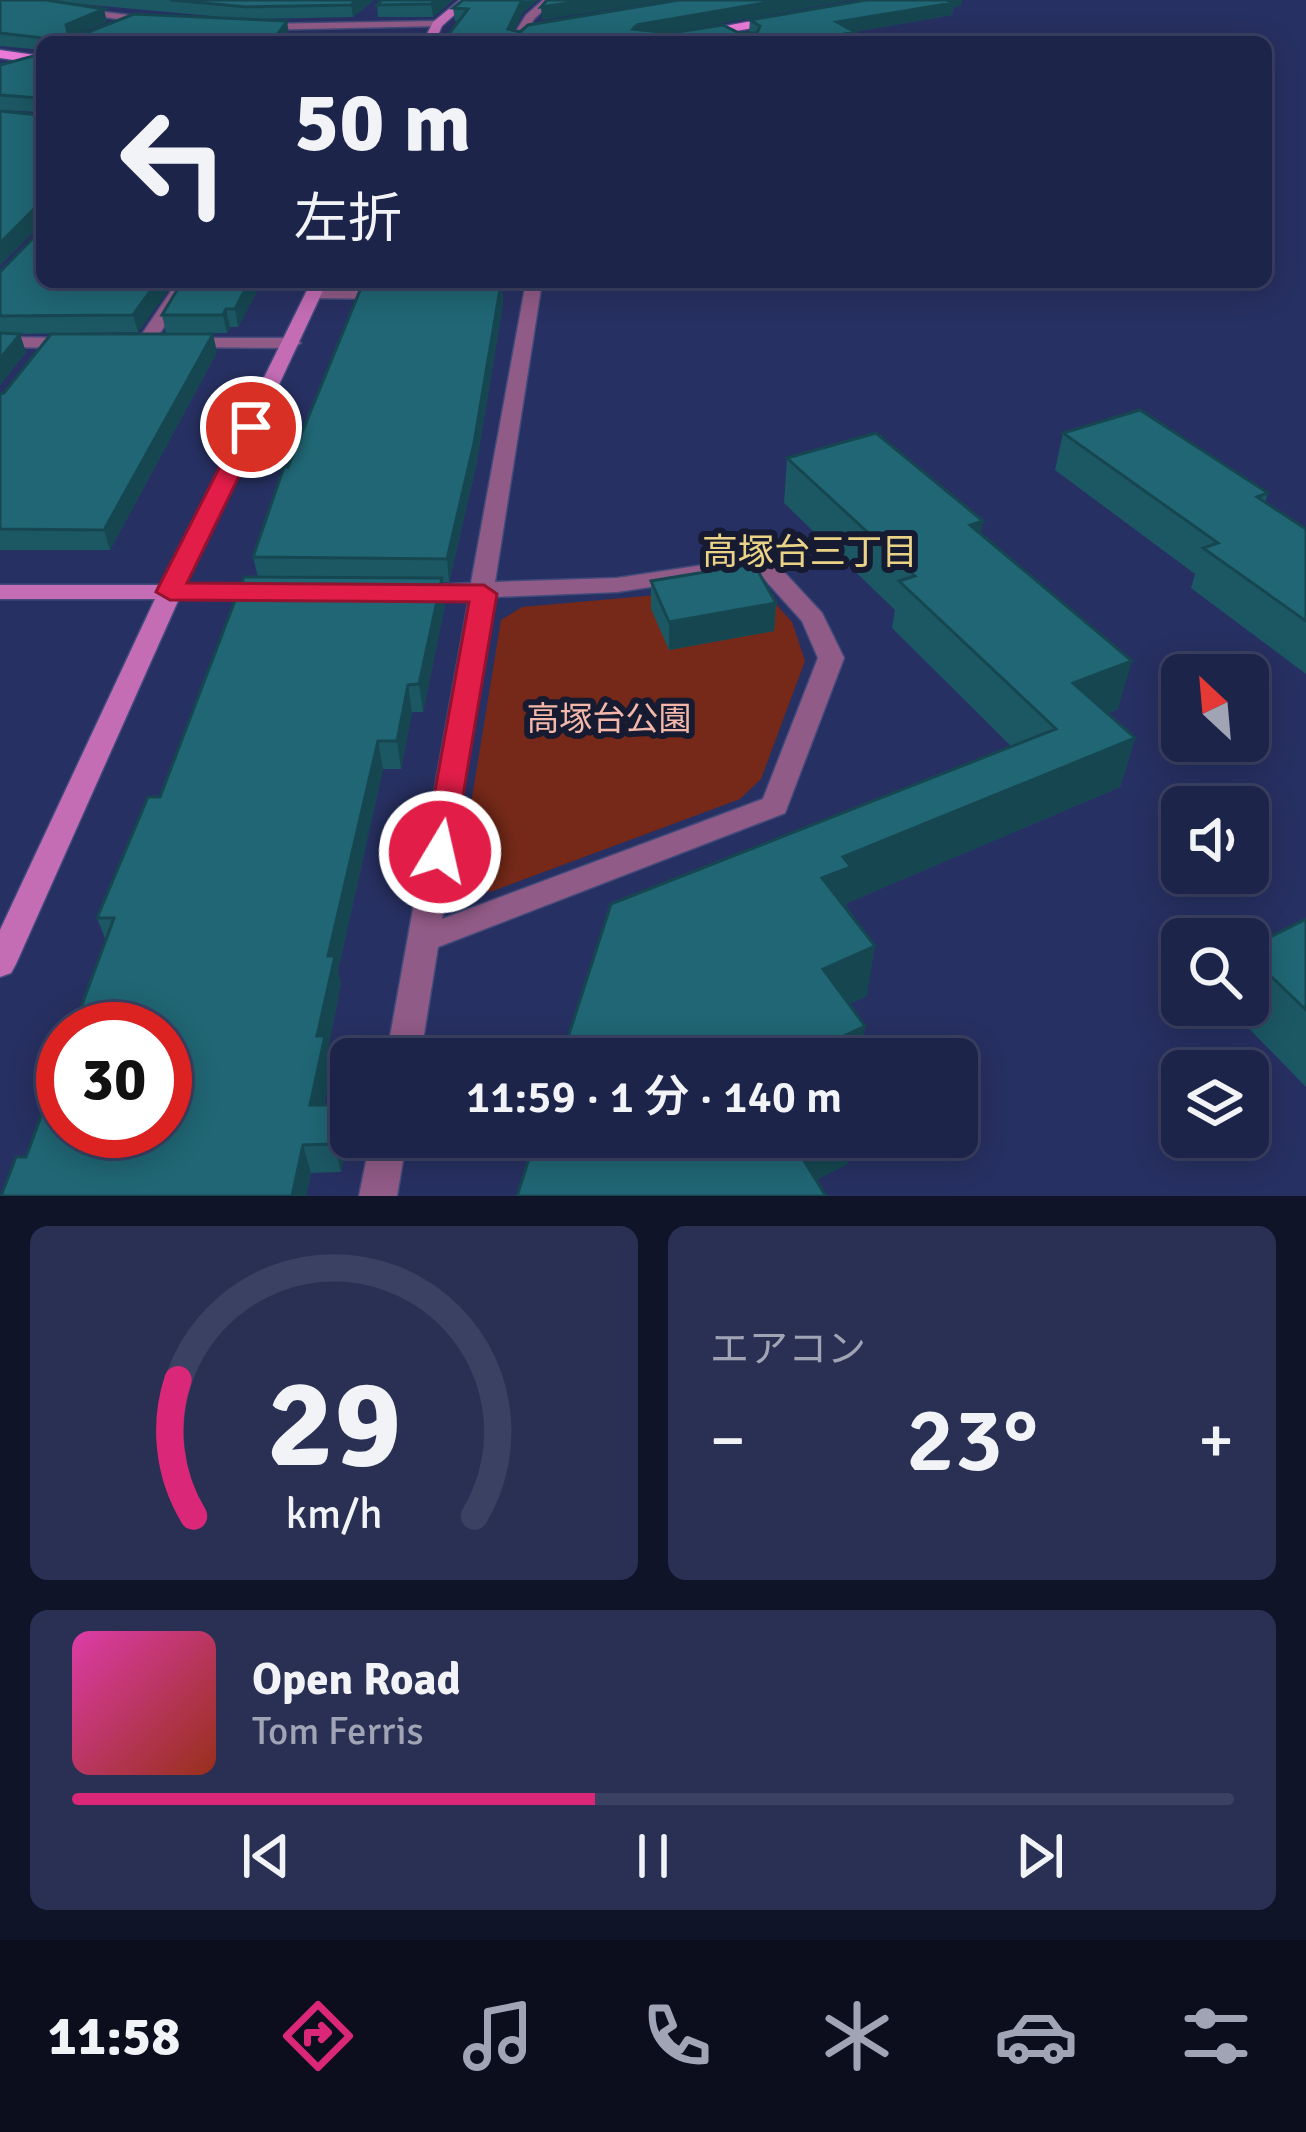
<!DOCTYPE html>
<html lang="ja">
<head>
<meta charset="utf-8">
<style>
  :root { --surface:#1d244a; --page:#2a3054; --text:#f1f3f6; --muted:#a0a4b5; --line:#3b4162; --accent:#db2777 }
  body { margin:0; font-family:Signika,"Noto Sans JP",sans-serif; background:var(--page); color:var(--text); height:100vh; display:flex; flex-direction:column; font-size:45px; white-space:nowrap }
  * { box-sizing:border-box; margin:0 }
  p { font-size:39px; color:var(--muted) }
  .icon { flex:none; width:66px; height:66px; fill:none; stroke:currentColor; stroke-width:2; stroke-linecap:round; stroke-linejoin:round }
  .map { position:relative; height:1196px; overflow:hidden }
  .details { display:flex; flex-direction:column; gap:30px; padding:30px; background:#101429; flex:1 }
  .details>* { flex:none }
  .banner { position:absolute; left:36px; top:36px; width:1236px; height:252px; border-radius:18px; box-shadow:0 6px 30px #0003,0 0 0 3px var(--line); background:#1d244a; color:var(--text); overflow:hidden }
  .needle { width:78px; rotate:334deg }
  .tools { position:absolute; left:1161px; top:654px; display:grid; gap:24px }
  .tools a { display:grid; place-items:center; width:108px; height:108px; border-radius:18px; background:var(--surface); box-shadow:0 6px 30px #0003,0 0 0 3px var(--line); font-size:60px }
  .speed { position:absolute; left:36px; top:1002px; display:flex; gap:24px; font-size:60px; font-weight:700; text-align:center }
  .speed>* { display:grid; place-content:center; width:156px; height:156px; border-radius:50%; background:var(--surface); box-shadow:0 6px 30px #0003,0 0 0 3px var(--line); line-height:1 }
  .speed .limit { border:18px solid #d22; background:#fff; color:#111 }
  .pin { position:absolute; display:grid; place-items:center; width:102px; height:102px; color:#fff; margin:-51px; border:6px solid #fff; border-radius:50%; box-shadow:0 3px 12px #0007 }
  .me { position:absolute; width:132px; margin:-66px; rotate:9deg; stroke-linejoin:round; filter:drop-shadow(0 0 9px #0008) }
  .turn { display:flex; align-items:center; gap:42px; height:252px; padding:0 60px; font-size:54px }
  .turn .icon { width:156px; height:156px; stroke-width:2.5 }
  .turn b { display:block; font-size:84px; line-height:102px }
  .big { font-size:90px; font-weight:600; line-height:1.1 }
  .details .card { flex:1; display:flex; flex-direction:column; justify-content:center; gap:18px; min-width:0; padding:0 42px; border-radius:18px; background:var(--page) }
  .details .dial { align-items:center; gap:0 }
  .dial svg { height:312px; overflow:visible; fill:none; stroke:var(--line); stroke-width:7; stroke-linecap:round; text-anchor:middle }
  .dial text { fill:var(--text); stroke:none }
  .song { display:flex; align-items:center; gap:36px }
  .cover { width:144px; height:144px; border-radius:18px; background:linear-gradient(135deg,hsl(320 70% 55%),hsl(10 70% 35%)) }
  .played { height:12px; border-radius:6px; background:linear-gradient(90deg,var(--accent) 45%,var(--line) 45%) }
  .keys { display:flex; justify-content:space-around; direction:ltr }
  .heat { display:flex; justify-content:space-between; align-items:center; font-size:66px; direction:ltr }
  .details .tiles { flex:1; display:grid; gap:30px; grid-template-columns:1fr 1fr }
  .card:last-child { grid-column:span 2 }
  .trip { position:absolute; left:330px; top:1038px; width:648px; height:120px; border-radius:18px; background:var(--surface); box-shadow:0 6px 30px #0003,0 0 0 3px var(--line); font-weight:600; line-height:120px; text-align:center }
  .tabs { display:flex; height:192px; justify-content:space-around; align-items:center; background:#0c0e1e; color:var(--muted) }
  .tabs .icon { width:84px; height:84px }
  .tabs .active { color:var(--accent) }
  .tabs b { font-size:54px; color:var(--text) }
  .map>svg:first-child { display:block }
  .green { fill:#762918 }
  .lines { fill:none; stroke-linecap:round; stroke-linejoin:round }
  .street-casing { stroke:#424b7a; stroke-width:3 }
  .secondary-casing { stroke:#424b7a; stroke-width:3 }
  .primary-casing { stroke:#424b7a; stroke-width:3 }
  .street { fill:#915b87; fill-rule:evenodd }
  .secondary { fill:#c46db5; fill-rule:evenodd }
  .primary { fill:#eb7ad8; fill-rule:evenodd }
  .wall { fill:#1c5864; fill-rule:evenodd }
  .shaded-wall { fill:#164751 }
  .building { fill:#206674; stroke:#164751; stroke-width:3 }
  .route { fill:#e11d48; stroke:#92132f; stroke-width:3 }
  .labels { text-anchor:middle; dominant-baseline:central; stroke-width:12; stroke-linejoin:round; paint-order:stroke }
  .park-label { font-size:33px; fill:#f3b8aa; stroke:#161b31 }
  .neighbourhood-label { font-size:36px; fill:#ead386; stroke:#161b31 }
</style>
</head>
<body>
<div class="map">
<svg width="1306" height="1196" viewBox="0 0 1306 1196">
  <rect width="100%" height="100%" fill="#273062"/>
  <!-- green -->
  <polygon class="green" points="759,586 792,622 805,661 761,779 740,799 490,892 459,877 501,620 522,607"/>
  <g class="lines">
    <!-- street casing -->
    <g class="street-casing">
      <g id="street">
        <polygon points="543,0 554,0 534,19 521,42 509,42 526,15"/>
        <polygon points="71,8 153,18 159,21 153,24 75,13"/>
        <polygon points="437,21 441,26 260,30 254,27 260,24"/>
        <polygon points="177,282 193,282 151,347 139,347 136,343"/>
        <path d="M526,282H542L495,582L617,578L763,556L771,558L822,613L844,658L785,813L438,947L420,1059H386L469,598L412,600L400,593L412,586L471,583ZM757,571L802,621L818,658L763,799L442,919L493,597L617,592Z"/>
        <polygon points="313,289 391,289 400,294 391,299 307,298 307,290"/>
        <polygon points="0,337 74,338 83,343 74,348 0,347"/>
        <polygon points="187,338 292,338 301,343 292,348 181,347 178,343"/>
        <polygon points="170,585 269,586 281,593 269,600 162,597 158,592 162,587"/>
        <polygon points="371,1137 407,1137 397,1196 359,1196"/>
      </g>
    </g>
    <!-- secondary casing -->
    <g class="secondary-casing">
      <g id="secondary">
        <polygon points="460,0 471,0 442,26 435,42 423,42 433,22"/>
        <polygon points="311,282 327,282 182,592 16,964 11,973 0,977 0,930 155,599 0,599 0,585 162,585"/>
      </g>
    </g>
    <!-- primary casing -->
    <g class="primary-casing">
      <g id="primary">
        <polygon points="790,14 795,21 671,42 638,42"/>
        <polygon points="0,50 42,56 42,64 0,58"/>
      </g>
    </g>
    <!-- street -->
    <use href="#street" class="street"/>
    <!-- secondary -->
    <use href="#secondary" class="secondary"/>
    <!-- primary -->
    <use href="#primary" class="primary"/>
  </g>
  <!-- wall -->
  <g class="wall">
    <path d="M0,0H374L353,17L253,19L289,34L284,42H42V282H174L138,332L14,334L26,352L0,385V272L41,230V226H39L0,265L39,112L0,110V65L41,54L42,50L1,46L0,47ZM59,2L243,19L80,33L107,22Z"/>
    <polygon points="453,0 433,17 378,17 377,5"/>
    <polygon points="463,0 538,0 522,13 514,31 520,32 679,0 851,0 665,33 749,33 750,20 961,6 953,7 952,15 854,32 443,42 459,21 455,21 453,8"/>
    <polygon points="182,282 262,282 238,327 230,327 227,333 166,333 162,315"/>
    <polygon points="373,282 506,282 506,284 502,284 503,304 476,466 449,582 442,582 445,605 423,712 412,712 401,769 383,769 338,970 341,984 328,1049 332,1065 324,1105 348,1133 341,1172 311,1173 306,1196 1,1196 26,1157 106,941 97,918 160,797 258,577 253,557 288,467"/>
    <polygon points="217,352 110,550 0,550 0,394"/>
    <polygon points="1063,433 1268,493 1265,502 1306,529 1306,674 1191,588 1195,574 1055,470"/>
    <polygon points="787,458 983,521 980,534 1118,709 1107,714 1135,738 1120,787 847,903 846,909 867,996 849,1004 865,1026 860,1059 561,1059 1012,747 892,628 895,610 784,503"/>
    <polygon points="651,581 776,603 774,631 669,650 651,609"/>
    <polygon points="1306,919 1306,1087 1226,1005 1248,1005 1248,948"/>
  </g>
  <!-- shaded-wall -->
  <g class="shaded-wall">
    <polygon points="357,0 374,0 353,17 351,5"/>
    <polygon points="436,0 453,0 433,17 431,4"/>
    <polygon points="538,0 522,13 509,42 508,29 521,1"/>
    <polygon points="588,0 670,0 542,20 541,7"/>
    <polygon points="781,0 851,0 637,38 633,29 637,25"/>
    <polygon points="939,0 962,0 961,6 953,7 952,15 836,35 837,22"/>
    <polygon points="104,9 107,22 69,38 66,25"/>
    <polygon points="287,21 289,34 284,42 272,42"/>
    <polygon points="855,32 854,42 826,42 829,37"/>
    <polygon points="34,209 39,226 0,265 0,243"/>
    <polygon points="157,282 174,282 138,332 133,315"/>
    <polygon points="249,282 262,282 238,327 235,309"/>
    <polygon points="501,283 503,304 476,466 449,582 447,559"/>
    <polygon points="226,309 230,327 227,333 223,315"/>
    <polygon points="20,334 26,352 0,385 0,359"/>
    <polygon points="213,334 217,352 110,550 104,530"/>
    <polygon points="983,521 974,567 970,525"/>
    <polygon points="442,578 445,605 423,712 419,684"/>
    <polygon points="776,603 774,631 669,650 669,622"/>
    <polygon points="1132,661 1118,709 1061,732 1073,683"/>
    <polygon points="408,685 412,712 401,769 397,741"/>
    <polygon points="1135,738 1120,787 847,903 845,917 822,878 843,857"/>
    <polygon points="378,741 383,769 338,970 341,984 328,1049 332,1065 318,1134 310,1105 328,956"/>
    <polygon points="875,946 867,996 817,1019 823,969"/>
    <polygon points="865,1026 860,1059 811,1059 812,1051"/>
    <polygon points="341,1105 348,1133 341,1172 334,1144"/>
    <polygon points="811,1137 852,1137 848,1164 789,1194 794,1145"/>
    <polygon points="303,1145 311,1173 306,1196 292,1196"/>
  </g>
  <!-- building -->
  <g class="building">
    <polygon points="0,0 46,0 104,9 66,25 68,33 86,33 134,14 287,21 272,42 43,42 43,38 0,33"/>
    <polygon points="170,0 357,0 351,5 247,7"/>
    <polygon points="382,0 436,0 431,4 377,5"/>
    <polygon points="463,0 522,0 508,29 520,32 528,25 679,0 781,0 637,25 633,29 671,33 723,25 739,33 757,33 760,26 750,20 866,0 946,0 953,3 837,22 855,32 829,37 837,40 826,42 443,42 468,9 453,8"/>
    <polygon points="547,0 588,0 541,7"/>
    <polygon points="42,48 42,102 38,98 0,95 0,65 41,54"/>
    <polygon points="42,104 42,282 157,282 133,315 0,316 0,272 41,230 40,209 34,209 0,243 0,111 38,115"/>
    <polygon points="182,282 249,282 235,309 226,309 223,315 162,315"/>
    <polygon points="363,283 501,283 474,443 447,559 253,557 284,467 288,467"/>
    <polygon points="0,333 20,334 0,359"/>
    <polygon points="51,334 213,334 104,530 0,529 0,394 4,393"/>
    <polygon points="1140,410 1268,493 1257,497 1306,529 1306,621 1203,548 1218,543 1063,433"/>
    <polygon points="876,433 983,521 970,525 1132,661 1073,683 1135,738 843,857 851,867 822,878 875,946 823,969 865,1026 812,1051 818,1059 561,1059 611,904 1056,729 899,581 915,576 787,458"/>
    <polygon points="754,564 776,603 669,622 651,581"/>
    <polygon points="244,577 442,578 419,684 408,685 397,741 378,741 328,956 335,956 317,1036 325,1036 310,1105 341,1105 334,1144 303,1145 292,1196 1,1196 16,1157 26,1157 63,1057 63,1131 165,1131 165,1029 73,1029 114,918 97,918 148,797 160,797"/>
    <polygon points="1306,919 1306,1010 1248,954 1248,948"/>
    <polygon points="536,1137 811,1137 794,1145 826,1196 517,1196"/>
  </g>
  <!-- route -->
  <polygon class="route" points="251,420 263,427 187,583 484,585 497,594 452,861 440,865 428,861 424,852 469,602 170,600 156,592 240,427"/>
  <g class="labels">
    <!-- park labels -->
    <g class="park-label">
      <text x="609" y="719">高塚台公園</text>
    </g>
    <!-- neighbourhood labels -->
    <g class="neighbourhood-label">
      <text x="810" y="552">高塚台三丁目</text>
    </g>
  </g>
</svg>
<div class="tools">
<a><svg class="needle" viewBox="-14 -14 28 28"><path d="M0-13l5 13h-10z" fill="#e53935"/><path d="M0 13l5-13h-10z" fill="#a0a4b5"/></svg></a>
<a><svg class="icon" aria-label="sound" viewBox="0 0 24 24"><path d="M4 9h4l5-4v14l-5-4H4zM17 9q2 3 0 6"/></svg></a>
<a><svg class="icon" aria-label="search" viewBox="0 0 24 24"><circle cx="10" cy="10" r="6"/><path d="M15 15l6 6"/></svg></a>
<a><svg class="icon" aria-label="layers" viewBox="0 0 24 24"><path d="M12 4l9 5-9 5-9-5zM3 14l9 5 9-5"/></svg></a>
</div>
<div class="speed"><div class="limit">30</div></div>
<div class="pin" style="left:251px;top:427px;background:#d93025"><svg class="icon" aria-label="arrive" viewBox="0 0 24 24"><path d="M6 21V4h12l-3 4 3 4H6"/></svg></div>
<svg class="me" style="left:440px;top:852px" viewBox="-20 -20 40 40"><circle r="17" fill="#e11d48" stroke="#fff" stroke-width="3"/><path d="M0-11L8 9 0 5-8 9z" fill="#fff"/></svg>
<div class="trip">11:59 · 1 分 · 140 m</div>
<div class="banner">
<div class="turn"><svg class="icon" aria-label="left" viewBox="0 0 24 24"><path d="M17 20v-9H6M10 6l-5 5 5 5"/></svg><div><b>50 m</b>左折</div></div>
</div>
</div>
<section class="details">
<div class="tiles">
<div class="card dial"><svg viewBox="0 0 100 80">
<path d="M14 69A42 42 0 1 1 86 69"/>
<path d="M14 69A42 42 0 0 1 10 34" stroke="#db2777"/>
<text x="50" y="56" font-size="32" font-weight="700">29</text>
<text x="50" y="72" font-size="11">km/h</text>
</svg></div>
<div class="card"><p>エアコン</p>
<div class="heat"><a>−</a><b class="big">23°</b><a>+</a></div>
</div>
<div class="card">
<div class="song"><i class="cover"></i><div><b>Open Road</b><p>Tom Ferris</p></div></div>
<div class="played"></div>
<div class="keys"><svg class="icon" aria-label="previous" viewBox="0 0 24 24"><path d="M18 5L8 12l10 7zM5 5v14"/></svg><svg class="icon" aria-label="pause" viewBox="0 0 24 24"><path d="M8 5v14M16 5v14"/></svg><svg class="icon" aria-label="next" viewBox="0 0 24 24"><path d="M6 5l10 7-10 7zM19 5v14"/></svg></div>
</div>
</div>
</section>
<nav class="tabs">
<b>11:58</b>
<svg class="icon active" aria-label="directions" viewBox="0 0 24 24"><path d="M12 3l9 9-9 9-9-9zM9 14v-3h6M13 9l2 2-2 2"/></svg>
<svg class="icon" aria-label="music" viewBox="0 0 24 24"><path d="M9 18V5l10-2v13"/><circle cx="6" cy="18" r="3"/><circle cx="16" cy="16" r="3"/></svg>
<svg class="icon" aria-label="phone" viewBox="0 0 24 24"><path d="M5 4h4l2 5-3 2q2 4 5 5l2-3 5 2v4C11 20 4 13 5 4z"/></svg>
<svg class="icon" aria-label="climate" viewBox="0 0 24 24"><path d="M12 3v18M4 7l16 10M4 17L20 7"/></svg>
<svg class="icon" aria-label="car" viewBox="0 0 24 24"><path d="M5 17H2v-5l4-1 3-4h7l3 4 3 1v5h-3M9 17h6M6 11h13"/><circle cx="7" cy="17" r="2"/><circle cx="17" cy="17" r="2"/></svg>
<svg class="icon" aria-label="filters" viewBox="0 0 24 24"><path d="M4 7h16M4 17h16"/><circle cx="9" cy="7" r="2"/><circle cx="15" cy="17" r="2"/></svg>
</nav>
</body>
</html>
